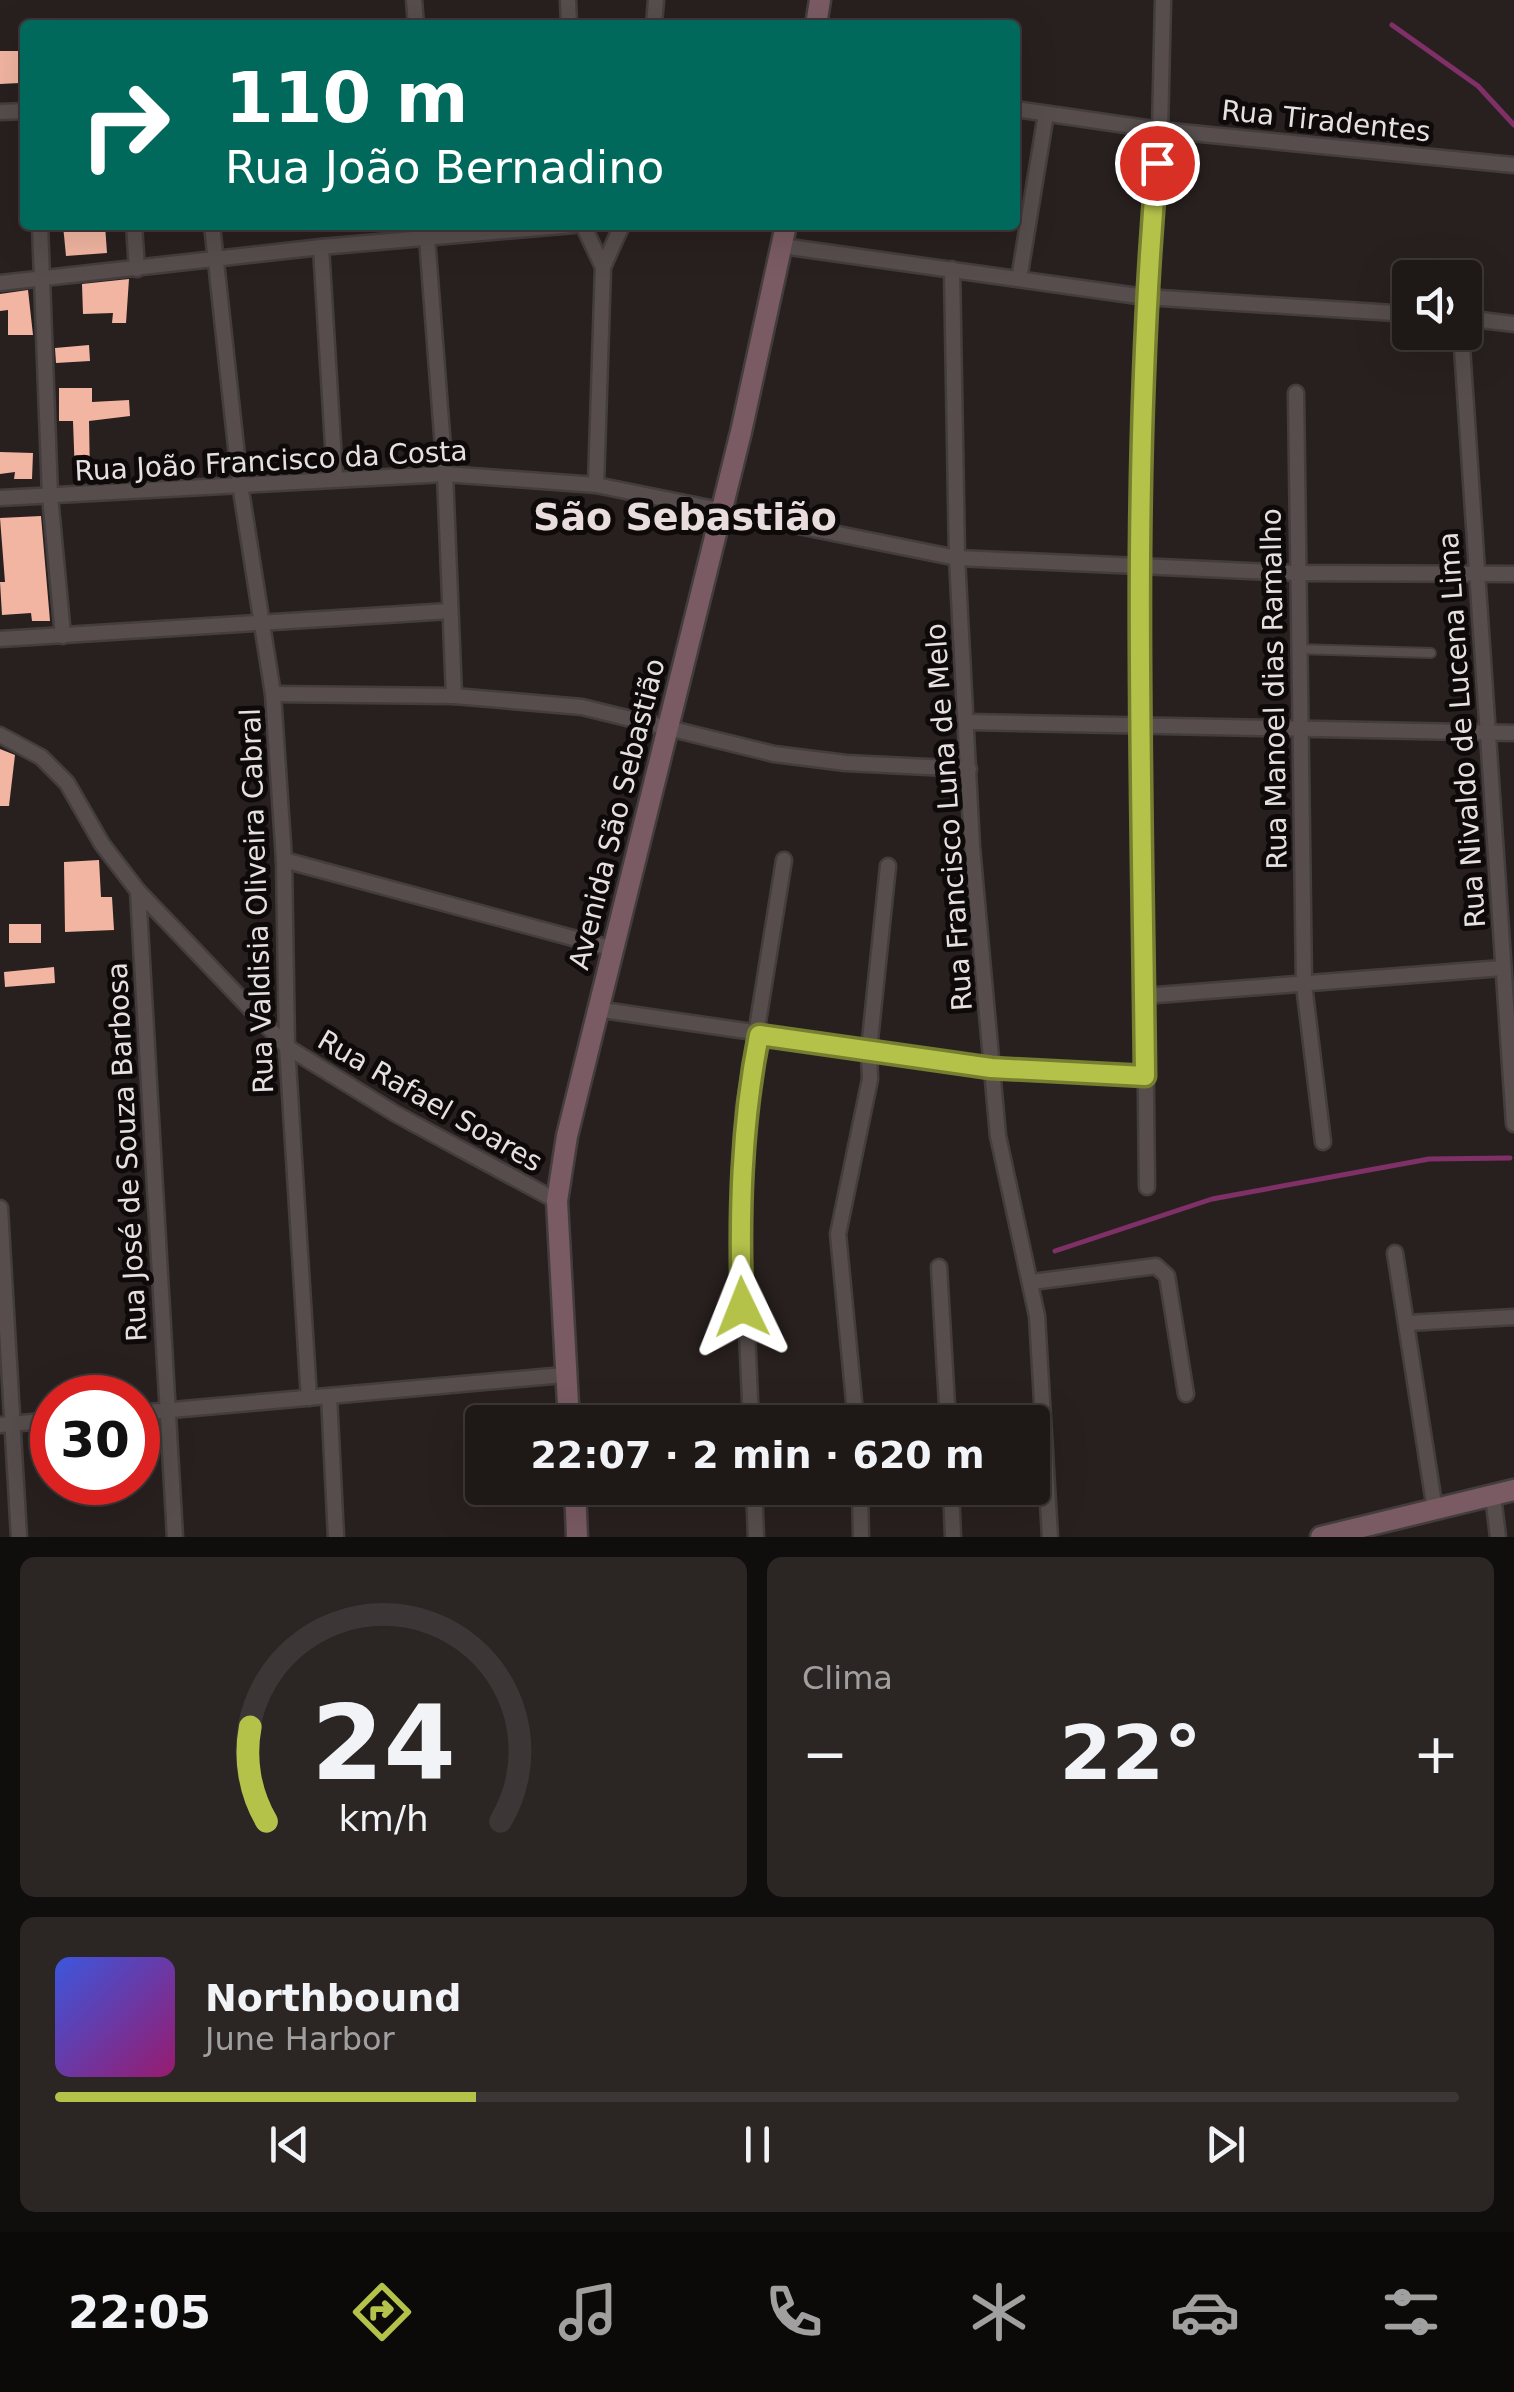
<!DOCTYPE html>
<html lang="pt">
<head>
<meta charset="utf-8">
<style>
  :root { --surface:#1e1817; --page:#2b2524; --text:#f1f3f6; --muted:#a1a0a1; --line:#3c3736; --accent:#b5c24a }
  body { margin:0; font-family:"DejaVu Sans",sans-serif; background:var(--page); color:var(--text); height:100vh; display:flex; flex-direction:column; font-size:38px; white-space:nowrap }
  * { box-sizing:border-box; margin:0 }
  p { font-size:32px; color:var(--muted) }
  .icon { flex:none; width:55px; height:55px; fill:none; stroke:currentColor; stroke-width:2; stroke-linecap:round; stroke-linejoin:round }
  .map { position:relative; height:1537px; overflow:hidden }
  .details { display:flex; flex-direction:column; gap:20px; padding:20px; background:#100d0d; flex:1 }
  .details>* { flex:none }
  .banner { position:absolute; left:20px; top:20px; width:1000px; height:210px; border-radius:10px; box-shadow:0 10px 40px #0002,0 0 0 2px var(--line); background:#00695c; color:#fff; overflow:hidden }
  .controls { position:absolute; left:1392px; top:260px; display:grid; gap:20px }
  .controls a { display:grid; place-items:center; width:90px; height:90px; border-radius:10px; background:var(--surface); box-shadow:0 10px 40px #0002,0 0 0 2px var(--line); font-size:50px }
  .speed { position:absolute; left:30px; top:1375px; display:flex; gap:20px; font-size:50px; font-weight:700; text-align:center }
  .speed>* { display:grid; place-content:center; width:130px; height:130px; border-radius:50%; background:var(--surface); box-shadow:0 10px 40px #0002,0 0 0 2px var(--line); line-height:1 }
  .speed .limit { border:15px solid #d22; background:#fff; color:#111 }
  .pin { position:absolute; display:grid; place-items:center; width:85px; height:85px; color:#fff; margin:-42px; border:5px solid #fff; border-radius:50%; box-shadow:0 2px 10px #0007 }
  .me { position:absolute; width:110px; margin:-55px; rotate:358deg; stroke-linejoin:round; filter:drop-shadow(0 0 8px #0008) }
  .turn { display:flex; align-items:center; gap:35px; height:210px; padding:0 40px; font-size:45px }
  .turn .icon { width:130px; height:130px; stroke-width:2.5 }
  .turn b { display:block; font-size:70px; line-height:85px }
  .big { font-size:75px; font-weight:700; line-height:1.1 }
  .details .widget { flex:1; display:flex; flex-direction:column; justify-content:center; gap:15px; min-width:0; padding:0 35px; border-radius:15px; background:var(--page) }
  .details .dial { align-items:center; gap:0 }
  .dial svg { height:260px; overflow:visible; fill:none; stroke:var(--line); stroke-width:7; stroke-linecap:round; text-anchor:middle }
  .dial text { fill:var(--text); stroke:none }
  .song { display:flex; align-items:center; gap:30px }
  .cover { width:120px; height:120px; border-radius:15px; background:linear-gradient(135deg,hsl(230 70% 55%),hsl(320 70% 35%)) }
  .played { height:10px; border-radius:5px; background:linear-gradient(90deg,var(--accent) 30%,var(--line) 30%) }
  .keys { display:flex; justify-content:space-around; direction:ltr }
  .heat { display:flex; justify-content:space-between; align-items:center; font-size:55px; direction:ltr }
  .details .tiles { flex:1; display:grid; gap:20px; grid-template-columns:1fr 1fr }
  .widget:last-child { grid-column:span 2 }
  .trip { position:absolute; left:465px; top:1405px; width:585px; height:100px; border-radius:10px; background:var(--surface); box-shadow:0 10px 40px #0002,0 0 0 2px var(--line); font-weight:700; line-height:100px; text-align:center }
  .dock { display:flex; height:160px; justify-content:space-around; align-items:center; background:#0c0a09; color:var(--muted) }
  .dock .icon { width:70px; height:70px }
  .dock .current { color:var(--accent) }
  .dock b { font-size:45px; color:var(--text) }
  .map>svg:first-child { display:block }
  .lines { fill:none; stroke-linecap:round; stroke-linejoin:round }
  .stream { stroke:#7f3067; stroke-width:5 }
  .building { fill:#f2b5a2 }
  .lane-casing { stroke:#443d3d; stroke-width:12 }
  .street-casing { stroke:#443d3d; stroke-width:19 }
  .secondary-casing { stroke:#443d3d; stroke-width:25 }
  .lane { stroke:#574d4d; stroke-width:8 }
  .street { stroke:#574d4d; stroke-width:14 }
  .secondary { stroke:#7a5b63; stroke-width:20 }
  .route-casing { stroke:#767e30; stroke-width:25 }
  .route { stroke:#b5c24a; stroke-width:18 }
  .labels { text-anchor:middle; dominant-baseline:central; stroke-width:10; stroke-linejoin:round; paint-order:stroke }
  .street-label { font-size:28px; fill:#e6e0e0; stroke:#0e0a0a }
  .district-label { font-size:38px; font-weight:bold; fill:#e8dcdc; stroke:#0e0a0a }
</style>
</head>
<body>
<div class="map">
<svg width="1514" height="1537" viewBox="0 0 1514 1537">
  <rect width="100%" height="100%" fill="#28201f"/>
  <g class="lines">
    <!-- stream -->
    <g class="stream">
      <polyline points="1392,25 1478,86 1514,125"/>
      <polyline points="1055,1251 1212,1199 1429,1159 1510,1158"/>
    </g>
  </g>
  <!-- building -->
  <g class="building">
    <polygon points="0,51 19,51 20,83 0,84"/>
    <polygon points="63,225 105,225 107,253 66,256"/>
    <polygon points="129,279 126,323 112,323 113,313 83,314 82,284"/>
    <polygon points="28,290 33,335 8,335 8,310 0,311 0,294"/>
    <polygon points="89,345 90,361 56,363 55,348"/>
    <polygon points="59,388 92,388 92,402 129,400 130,416 89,421 90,476 75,476 73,421 59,421"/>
    <polygon points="0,452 33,453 32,479 14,479 15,472 0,474"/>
    <polygon points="41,516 50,621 32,621 31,613 2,615 0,582 5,582 0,518"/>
    <polygon points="0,749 15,755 9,806 0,806"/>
    <polygon points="99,860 101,897 112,897 114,930 65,932 64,862"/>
    <rect x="9" y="924" width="32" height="19"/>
    <polygon points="54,967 55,983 5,987 4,972"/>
  </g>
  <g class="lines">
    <!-- lane casing -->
    <g class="lane-casing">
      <polyline id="lane" points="1297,649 1431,653"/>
    </g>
    <!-- street casing -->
    <g class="street-casing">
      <g id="street">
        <polyline points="414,0 416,25"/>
        <polyline points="568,0 569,25"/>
        <polyline points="654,25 656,0"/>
        <polyline points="1015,109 1160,130 1514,165"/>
        <polyline points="0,112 25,111"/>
        <polyline points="40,225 50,496 63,636"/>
        <polyline points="134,225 137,269"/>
        <polyline points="212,225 240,484 273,694 284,860 287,1047 309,1398"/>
        <polyline points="426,225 445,474 454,696"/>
        <polyline points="583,225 603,267"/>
        <polyline points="782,246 1145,297 1410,314"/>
        <polyline points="321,247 335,478"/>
        <polyline points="952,269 957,558 972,847 998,1136 1037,1316 1050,1537"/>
        <polyline points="1019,279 1046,114"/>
        <polyline points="0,283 321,247 574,225"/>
        <polyline points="1465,318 1514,324"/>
        <polyline points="1461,332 1514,1124"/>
        <polyline points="1296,393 1304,985 1323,1142"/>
        <polyline points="596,485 603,267 622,225"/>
        <polyline points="0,498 445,474 596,485 957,558 1296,573 1514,574"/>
        <polyline points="0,639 450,611"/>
        <polyline points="273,694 454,696 582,707 774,754 846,763 969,769"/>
        <polyline points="968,722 1514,733"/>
        <polyline points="0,735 41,757 67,783 102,844 138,891 287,1047 396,1114 557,1201"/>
        <polyline points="284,860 610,948"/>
        <polyline points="138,891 175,1537"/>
        <polyline points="1144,996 1502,968"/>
        <polyline points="596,1009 991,1067 1145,1077"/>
        <polyline points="1147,1187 1140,567 1145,297 1160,130 1163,0"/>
        <polyline points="0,1208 19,1537"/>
        <polyline points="1395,1253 1435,1510"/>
        <polyline points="939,1267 948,1422"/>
        <polyline points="1032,1282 1156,1266 1167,1276 1186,1394"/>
        <polyline points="1407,1323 1514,1317"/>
        <polyline points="329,1396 336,1537"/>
        <polyline points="138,1413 564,1375"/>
        <polyline points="751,1422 740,1173 744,1109 784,860"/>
        <polyline points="856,1422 838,1234 870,1079 869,1050 888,866"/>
        <polyline points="0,1425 52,1420"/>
        <polyline points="754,1488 756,1537"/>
        <polyline points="860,1488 861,1537"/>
        <polyline points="951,1488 953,1537"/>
        <polyline points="1493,1496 1498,1537"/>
      </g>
    </g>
    <!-- secondary casing -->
    <g class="secondary-casing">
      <g id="secondary">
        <polyline points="816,25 820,0"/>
        <polyline points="569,1422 557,1201 567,1136 741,432 786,225"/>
        <polyline points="575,1488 577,1537"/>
        <polyline points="1321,1537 1514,1490"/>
      </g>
    </g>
    <!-- lane -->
    <use href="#lane" class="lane"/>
    <!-- street -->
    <use href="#street" class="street"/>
    <!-- secondary -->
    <use href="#secondary" class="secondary"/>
  </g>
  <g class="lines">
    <!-- route casing -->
    <g class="route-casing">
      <path id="route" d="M742,1307C739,1214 741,1126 759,1035L991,1068L1145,1076C1142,772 1130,467 1157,163"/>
    </g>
    <!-- route -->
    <use href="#route" class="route"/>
  </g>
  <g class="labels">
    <!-- street labels -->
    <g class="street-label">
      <text transform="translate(1326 121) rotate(6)">Rua Tiradentes</text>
      <text transform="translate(271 461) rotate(-3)">Rua João Francisco da Costa</text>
      <text transform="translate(1274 689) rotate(-91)">Rua Manoel dias Ramalho</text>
      <text transform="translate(1462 730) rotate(-94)">Rua Nivaldo de Lucena Lima</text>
      <text transform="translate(617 814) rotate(-76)">Avenida São Sebastião</text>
      <text transform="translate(949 817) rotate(-94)">Rua Francisco Luna de Melo</text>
      <text transform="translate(257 901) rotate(-92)">Rua Valdisia Oliveira Cabral</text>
      <text transform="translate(430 1101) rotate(30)">Rua Rafael Soares</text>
      <text transform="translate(127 1152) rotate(-93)">Rua José de Souza Barbosa</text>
    </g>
    <!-- district labels -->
    <g class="district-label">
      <text x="685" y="517">São Sebastião</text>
    </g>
  </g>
</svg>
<div class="controls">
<a><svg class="icon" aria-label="sound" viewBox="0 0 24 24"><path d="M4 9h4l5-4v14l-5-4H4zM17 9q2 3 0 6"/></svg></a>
</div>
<div class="speed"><div class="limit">30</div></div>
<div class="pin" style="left:1157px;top:163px;background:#d93025"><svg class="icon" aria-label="arrive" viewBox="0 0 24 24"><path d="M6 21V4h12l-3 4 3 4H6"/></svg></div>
<svg class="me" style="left:742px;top:1307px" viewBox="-20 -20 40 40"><path d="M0-17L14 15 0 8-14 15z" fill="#b5c24a" stroke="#fff" stroke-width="4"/></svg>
<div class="trip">22:07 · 2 min · 620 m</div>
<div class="banner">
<div class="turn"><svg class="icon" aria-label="right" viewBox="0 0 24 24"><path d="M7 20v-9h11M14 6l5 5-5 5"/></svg><div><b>110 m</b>Rua João Bernadino</div></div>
</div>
</div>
<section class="details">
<div class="tiles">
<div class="widget dial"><svg viewBox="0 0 100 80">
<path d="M14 69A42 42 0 1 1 86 69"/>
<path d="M14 69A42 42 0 0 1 9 40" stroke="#b5c24a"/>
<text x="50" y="56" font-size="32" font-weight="700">24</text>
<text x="50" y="72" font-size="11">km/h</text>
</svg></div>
<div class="widget"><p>Clima</p>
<div class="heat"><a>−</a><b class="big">22°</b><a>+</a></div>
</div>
<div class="widget">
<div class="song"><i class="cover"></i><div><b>Northbound</b><p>June Harbor</p></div></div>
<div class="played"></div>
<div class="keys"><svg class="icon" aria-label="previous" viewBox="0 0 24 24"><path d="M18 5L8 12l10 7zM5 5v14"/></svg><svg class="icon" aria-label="pause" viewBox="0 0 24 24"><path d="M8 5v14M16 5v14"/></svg><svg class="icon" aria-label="next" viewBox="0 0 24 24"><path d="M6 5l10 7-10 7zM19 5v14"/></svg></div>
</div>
</div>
</section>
<nav class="dock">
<b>22:05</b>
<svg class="icon current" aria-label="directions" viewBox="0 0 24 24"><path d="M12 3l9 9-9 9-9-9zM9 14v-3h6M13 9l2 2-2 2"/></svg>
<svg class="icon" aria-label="music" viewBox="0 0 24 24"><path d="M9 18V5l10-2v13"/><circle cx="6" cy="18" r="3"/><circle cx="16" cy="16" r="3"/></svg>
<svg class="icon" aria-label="phone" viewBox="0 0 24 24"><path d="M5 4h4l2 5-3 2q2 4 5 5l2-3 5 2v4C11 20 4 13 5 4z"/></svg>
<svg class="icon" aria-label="climate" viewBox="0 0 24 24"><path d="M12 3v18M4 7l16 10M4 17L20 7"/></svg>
<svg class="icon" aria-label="car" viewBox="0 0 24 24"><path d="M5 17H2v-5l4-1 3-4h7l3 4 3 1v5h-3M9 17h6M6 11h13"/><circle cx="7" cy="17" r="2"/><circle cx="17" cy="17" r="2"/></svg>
<svg class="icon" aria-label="filters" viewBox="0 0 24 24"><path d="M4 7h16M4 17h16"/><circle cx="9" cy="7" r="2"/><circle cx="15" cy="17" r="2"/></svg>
</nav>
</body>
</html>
